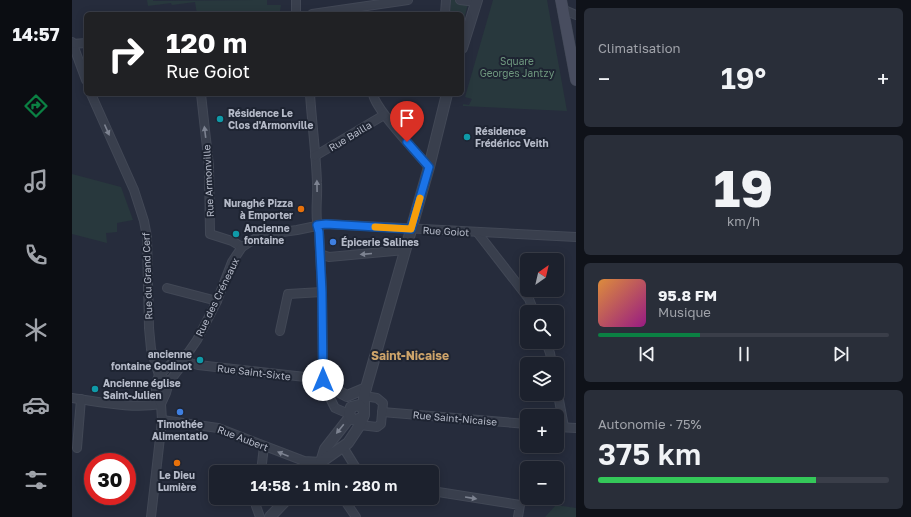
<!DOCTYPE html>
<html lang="fr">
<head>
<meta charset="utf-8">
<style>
  :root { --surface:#1c212d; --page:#292e39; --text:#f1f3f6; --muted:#a0a3aa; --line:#3a3e49; --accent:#0b8043 }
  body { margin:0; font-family:"Golos Text",sans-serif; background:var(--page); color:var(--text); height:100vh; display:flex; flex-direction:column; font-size:15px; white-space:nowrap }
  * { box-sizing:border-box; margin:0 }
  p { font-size:13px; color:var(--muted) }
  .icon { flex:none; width:22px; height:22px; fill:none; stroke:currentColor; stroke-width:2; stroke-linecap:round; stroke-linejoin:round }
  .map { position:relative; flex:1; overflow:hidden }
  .sheet { display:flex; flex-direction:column; gap:8px; padding:8px; background:#0f1219; width:335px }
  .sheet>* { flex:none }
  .guide { position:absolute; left:12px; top:12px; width:380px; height:84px; border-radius:6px; box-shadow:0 2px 10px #0003,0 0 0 1px var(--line); background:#202124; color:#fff; overflow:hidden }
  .needle { width:26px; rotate:34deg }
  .tools { position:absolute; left:448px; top:253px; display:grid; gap:8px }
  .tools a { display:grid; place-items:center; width:44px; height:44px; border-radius:6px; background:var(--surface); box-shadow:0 2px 10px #0003,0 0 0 1px var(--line); font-size:20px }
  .speed { position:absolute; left:12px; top:453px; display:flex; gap:8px; font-size:20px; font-weight:700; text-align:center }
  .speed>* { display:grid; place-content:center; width:52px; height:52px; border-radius:50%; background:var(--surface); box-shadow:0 2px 10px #0003,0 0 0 1px var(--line); line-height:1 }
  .speed .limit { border:6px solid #d22; background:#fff; color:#111 }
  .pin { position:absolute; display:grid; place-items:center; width:34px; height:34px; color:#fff; margin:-41px -17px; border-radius:50% 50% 50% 0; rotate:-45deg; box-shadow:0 0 4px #0007 }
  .pin .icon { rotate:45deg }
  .me { position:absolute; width:44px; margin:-22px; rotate:0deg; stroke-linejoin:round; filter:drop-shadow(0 0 3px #0008) }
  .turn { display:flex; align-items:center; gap:14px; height:84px; padding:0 16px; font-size:18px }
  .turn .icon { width:52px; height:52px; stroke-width:2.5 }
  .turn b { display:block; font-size:28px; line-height:34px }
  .big { font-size:30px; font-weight:600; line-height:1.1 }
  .sheet .widget { flex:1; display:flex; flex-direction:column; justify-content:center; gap:6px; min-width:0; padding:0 14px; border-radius:6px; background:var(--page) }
  .sheet .dial { align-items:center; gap:0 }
  .dial b { font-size:52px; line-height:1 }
  .song { display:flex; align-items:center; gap:12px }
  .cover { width:48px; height:48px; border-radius:6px; background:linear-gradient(135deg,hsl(30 70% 55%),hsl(310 70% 35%)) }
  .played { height:4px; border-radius:2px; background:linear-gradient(90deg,var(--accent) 35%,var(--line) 35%) }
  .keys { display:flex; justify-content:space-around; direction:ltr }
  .heat { display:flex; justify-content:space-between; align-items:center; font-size:22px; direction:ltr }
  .charge { height:6px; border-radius:3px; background:linear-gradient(90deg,#34c759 75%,var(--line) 0) }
  .trip { position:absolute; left:137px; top:465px; width:230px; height:40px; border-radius:6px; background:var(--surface); box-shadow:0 2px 10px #0003,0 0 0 1px var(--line); font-weight:600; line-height:40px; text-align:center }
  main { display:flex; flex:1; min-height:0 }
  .tab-bar { display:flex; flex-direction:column; width:72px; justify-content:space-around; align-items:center; background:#0b0d12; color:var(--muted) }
  .tab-bar .icon { width:28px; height:28px }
  .tab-bar .current { color:var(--accent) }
  .tab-bar b { font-size:18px; color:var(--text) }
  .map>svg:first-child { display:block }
  .green { fill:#28383d }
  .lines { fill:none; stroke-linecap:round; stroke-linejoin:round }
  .minor-casing { stroke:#424856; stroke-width:10 }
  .tertiary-casing { stroke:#424856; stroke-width:12 }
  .secondary-casing { stroke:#424856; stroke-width:12 }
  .minor { stroke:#393f4d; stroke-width:8 }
  .tertiary { stroke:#393f4d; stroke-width:10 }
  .secondary { stroke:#484d5f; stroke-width:11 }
  .oneway { fill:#7d8391 }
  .route-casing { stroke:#114b97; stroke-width:10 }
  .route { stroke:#1a73e8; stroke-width:7 }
  .slow { stroke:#f59e0b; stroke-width:7 }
  .culture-dot { fill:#0f9aa8; stroke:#1e2432; stroke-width:1.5 }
  .food-dot { fill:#e8710a; stroke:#1e2432; stroke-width:1.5 }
  .shop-dot { fill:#3f7fe0; stroke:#1e2432; stroke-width:1.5 }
  .labels { text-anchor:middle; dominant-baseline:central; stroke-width:4; stroke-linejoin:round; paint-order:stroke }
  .park-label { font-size:10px; fill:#6e977e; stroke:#1e2432 }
  .poi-label { font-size:10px; font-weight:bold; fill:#b5bac8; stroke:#1e2432; text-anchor:start }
  .street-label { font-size:10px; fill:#b5bac8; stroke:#1e2432 }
  .quarter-label { font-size:12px; font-weight:bold; fill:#cea46a; stroke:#1e2432 }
</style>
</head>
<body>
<main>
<nav class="tab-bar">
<b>14:57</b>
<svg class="icon current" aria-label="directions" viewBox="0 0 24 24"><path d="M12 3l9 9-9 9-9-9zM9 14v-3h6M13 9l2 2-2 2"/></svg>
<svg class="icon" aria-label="music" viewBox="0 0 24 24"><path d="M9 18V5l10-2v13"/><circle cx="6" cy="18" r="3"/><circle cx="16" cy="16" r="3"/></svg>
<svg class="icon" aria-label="phone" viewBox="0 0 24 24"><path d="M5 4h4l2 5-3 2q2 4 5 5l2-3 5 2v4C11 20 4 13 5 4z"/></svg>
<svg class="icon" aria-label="climate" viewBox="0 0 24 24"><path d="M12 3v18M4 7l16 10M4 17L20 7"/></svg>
<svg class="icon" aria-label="car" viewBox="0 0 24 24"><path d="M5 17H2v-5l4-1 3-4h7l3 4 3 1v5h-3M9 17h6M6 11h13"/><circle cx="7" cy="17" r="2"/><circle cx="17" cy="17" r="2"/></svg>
<svg class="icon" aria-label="filters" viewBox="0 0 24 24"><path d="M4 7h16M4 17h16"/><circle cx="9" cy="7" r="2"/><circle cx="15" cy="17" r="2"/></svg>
</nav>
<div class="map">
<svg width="504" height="517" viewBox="0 0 504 517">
  <rect width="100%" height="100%" fill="#262c3c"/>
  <!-- green -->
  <g class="green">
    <polygon points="75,0 81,0 81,1 195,0 195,5 209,5 208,11 187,14 125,14 123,2 100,5 99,3 76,6"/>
    <polygon points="379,0 397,0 390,26 390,14 378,14"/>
    <polygon points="421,0 475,0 495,111 391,106 391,104 397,105 400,99 393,97"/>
    <polygon points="0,174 49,187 61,220 45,223 45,232 34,233 35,243 0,234"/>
    <polygon points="484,505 504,508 504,517 473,517"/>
  </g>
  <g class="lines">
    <!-- minor casing -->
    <g class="minor-casing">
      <g id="minor">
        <polyline points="224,0 224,14"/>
        <polyline points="388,0 404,2"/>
        <polyline points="490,9 504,15"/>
        <polyline points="240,14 336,0"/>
        <polyline points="373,14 374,0"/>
        <polyline points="0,42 14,80"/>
        <polyline points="0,44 14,43"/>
        <polyline points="19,94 62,190 72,221 75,237 77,328 79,349 87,375 97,382"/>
        <polyline points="129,94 137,166 138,234 160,241 170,247"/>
        <path d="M238,94C240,124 244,153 245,183C246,200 242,217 247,232L250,292L251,379L252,386L263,408L277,414"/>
        <path d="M301,94C303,109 345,153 357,167"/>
        <polyline points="243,156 312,115"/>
        <polyline points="405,232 457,299 462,312"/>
        <polyline points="248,254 257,257 333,250"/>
        <polyline points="95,288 145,301"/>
        <polyline points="208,331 216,294 250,292"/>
        <polyline points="474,342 478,353 480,364"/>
        <polyline points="113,362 126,365 251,379"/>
        <polyline points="485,389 492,427"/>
        <path d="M0,398C29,402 60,409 89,404"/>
        <polyline points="89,404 94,393 97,382 116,357"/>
        <polyline points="310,412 455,424"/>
        <polyline points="90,420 146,428 232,461 249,462"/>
        <polyline points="288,425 305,427 309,424 311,403 305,398 292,396"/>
        <polyline points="485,427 504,428"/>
        <polyline points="271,447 284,468"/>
        <polyline points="5,448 9,399"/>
        <polyline points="284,468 295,472"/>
        <polyline points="189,472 192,446"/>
        <polyline points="360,491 448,505 446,517"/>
        <polyline points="185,498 184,506 188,517"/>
        <polyline points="271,498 284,517"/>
        <polyline points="79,517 90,420 89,404 84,394 84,383 87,375 101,362 116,353 125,340 145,301 160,262 170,247 189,235 225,230 254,224 504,237"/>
      </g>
    </g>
    <!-- tertiary casing -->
    <g class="tertiary-casing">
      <g id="tertiary">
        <polyline points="390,48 405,0"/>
        <polyline points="251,379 254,385 275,396 294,388"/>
        <polyline points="292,410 292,396 294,388 357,167 375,94"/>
        <polyline points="249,462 253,449 278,417"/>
        <polyline points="240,472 249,462 276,443 288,425 292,415 292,410 287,405 279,407 277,414 280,419 284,420 291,417"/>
        <polyline points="198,517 216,498"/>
      </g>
    </g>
    <!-- secondary casing -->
    <g class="secondary-casing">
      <polyline id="secondary" points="489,0 504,80"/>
    </g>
    <!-- minor -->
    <use href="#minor" class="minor"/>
    <!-- tertiary -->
    <use href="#tertiary" class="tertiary"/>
    <!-- secondary -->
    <use href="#secondary" class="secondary"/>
  </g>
  <!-- one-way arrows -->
  <defs><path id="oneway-solid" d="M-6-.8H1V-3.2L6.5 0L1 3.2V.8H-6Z"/></defs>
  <g class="oneway">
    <use href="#oneway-solid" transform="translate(35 130) rotate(66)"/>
    <use href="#oneway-solid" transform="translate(133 132) rotate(-97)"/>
    <use href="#oneway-solid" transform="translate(245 186) rotate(-91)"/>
    <use href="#oneway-solid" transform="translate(294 254) rotate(175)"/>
    <use href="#oneway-solid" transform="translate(268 429) rotate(129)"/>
    <use href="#oneway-solid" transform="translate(211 454) rotate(-158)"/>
    <use href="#oneway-solid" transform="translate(399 498) rotate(9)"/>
  </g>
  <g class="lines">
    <!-- route casing -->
    <g class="route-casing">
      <polyline id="route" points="251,380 250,292 247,232 245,225 254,224 339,229 357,167 335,142"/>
    </g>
    <!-- route -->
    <use href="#route" class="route"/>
    <!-- slow -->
    <polyline class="slow" points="303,227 339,229 348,198"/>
  </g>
  <!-- markers -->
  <g class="culture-dot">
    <circle cx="148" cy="119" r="4"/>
    <circle cx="395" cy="137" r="4"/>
    <circle cx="164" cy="234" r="4"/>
    <circle cx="128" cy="360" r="4"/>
    <circle cx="23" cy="389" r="4"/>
  </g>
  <g class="food-dot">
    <circle cx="229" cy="209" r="4"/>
    <circle cx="105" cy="463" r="4"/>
  </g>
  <g class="shop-dot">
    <circle cx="261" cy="242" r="4"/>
    <circle cx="108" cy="412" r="4"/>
  </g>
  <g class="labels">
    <!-- park labels -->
    <g class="park-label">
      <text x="445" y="61">Square<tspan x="445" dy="12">Georges Jantzy</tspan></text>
    </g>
    <!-- poi labels -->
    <g class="poi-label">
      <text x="156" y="113">Résidence Le<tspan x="156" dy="12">Clos d'Armonville</tspan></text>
      <text x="403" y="131">Résidence<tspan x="403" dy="12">Frédéricc Veith</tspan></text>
      <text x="221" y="203" text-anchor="end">Nuraghé Pizza<tspan x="221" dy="12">à Emporter</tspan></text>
      <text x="172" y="228">Ancienne<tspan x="172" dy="12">fontaine</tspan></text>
      <text x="269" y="242">Épicerie Salines</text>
      <text x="120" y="354" text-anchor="end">ancienne<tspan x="120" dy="12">fontaine Godinot</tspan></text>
      <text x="31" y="383">Ancienne église<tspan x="31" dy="12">Saint-Julien</tspan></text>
      <text x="108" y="424" text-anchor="middle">Timothée<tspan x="108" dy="12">Alimentatio</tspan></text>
      <text x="105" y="475" text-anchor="middle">Le Dieu<tspan x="105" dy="12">Lumière</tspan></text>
    </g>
    <!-- street labels -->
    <g class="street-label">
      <text transform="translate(278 136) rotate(-31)">Rue Bailla</text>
      <text transform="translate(136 181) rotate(-93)">Rue Armonville</text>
      <text transform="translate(374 231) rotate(3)">Rue Goiot</text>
      <text transform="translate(75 276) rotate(-92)">Rue du Grand Cerf</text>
      <text transform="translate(145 297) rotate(-64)">Rue des Créneaux</text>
      <text transform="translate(182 372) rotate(7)">Rue Saint-Sixte</text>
      <text transform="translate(383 418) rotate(5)">Rue Saint-Nicaise</text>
      <text transform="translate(171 438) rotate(21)">Rue Aubert</text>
    </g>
    <!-- quarter labels -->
    <g class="quarter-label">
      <text x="338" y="355">Saint-Nicaise</text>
    </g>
  </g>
</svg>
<div class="tools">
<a><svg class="needle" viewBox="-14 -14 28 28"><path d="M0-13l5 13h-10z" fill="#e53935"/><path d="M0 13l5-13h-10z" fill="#a0a3aa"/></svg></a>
<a><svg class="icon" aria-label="search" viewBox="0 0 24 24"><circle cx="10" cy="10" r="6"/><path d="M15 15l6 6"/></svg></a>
<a><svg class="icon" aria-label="layers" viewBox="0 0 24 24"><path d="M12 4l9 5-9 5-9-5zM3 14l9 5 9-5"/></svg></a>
<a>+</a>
<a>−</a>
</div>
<div class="speed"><div class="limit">30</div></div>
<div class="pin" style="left:335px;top:142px;background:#d93025"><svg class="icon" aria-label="arrive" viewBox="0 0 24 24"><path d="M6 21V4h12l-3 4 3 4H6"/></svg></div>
<svg class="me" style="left:251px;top:380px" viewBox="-20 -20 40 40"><circle r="19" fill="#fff"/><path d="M0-13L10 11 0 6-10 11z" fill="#1a73e8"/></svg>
<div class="trip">14:58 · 1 min · 280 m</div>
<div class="guide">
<div class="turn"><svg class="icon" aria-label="right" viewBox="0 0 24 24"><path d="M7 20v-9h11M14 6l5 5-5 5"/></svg><div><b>120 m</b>Rue Goiot</div></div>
</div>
</div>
<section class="sheet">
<div class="widget"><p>Climatisation</p>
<div class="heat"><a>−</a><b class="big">19°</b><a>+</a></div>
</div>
<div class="widget dial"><b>19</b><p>km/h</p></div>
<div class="widget">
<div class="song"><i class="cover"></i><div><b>95.8 FM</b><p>Musique</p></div></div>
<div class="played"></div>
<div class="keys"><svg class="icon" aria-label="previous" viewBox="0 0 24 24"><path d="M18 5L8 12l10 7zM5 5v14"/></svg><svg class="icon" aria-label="pause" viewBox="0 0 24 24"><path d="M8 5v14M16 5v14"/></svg><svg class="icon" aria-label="next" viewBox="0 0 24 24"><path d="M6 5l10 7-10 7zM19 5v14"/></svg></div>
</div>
<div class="widget"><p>Autonomie · 75%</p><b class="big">375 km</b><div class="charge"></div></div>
</section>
</main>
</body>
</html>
